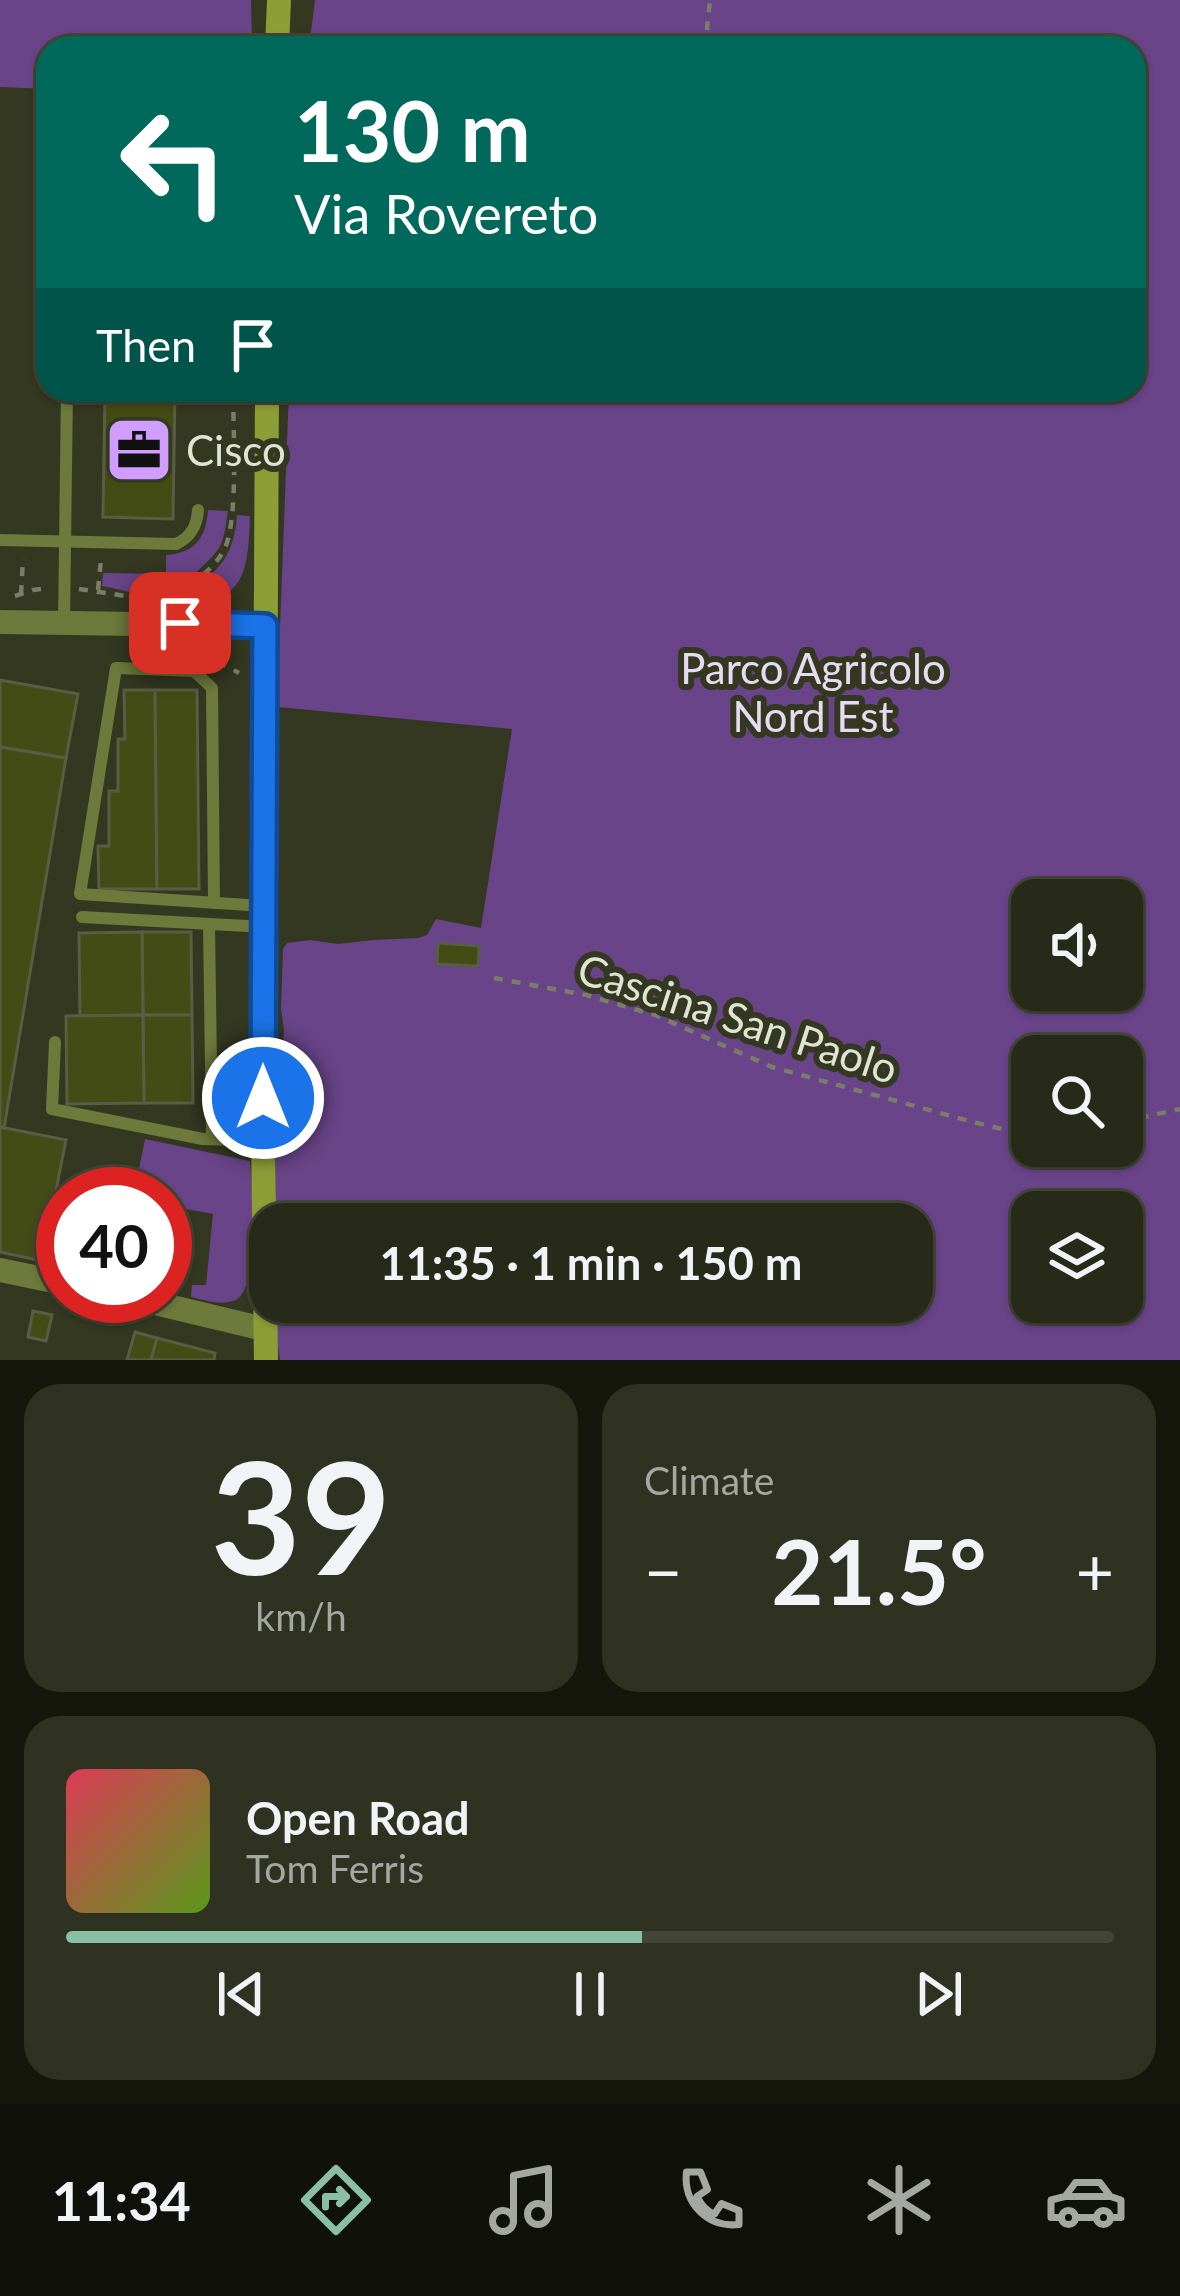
<!DOCTYPE html>
<html lang="en">
<head>
<meta charset="utf-8">
<style>
  :root { --surface:#272a18; --page:#2f3221; --text:#f1f3f6; --muted:#a4a7a2; --line:#434637; --accent:#8abfa5 }
  body { margin:0; font-family:Lato,sans-serif; background:var(--page); color:var(--text); height:100vh; display:flex; flex-direction:column; font-size:45px; white-space:nowrap }
  * { box-sizing:border-box; margin:0 }
  p { font-size:39px; color:var(--muted) }
  .icon { flex:none; width:66px; height:66px; fill:none; stroke:currentColor; stroke-width:2; stroke-linecap:round; stroke-linejoin:round }
  .map { position:relative; height:1360px; overflow:hidden }
  .drawer { display:flex; flex-direction:column; gap:24px; padding:24px; background:#15170d; flex:1 }
  .drawer>* { flex:none }
  .banner { position:absolute; left:36px; top:36px; width:1110px; height:366px; border-radius:36px; box-shadow:0 3px 9px #0004,0 0 0 3px var(--line); background:#00695c; color:#fff; overflow:hidden }
  .tools { position:absolute; left:1011px; top:879px; display:grid; gap:24px }
  .tools a { display:grid; place-items:center; width:132px; height:132px; border-radius:24px; background:var(--surface); box-shadow:0 3px 9px #0004,0 0 0 3px var(--line); font-size:60px }
  .speed { position:absolute; left:36px; top:1167px; display:flex; gap:24px; font-size:60px; font-weight:700; text-align:center }
  .speed>* { display:grid; place-content:center; width:156px; height:156px; border-radius:50%; background:var(--surface); box-shadow:0 3px 9px #0004,0 0 0 3px var(--line); line-height:1 }
  .speed .limit { border:18px solid #d22; background:#fff; color:#111 }
  .pin { position:absolute; display:grid; place-items:center; width:102px; height:102px; color:#fff; margin:-51px; border-radius:24px; box-shadow:0 6px 18px #0006 }
  .me { position:absolute; width:132px; margin:-66px; rotate:0deg; stroke-linejoin:round; filter:drop-shadow(0 0 9px #0008) }
  .turn { display:flex; align-items:center; gap:42px; height:252px; padding:0 60px; font-size:54px }
  .turn .icon { width:156px; height:156px; stroke-width:2.5 }
  .turn b { display:block; font-size:84px; line-height:102px }
  .then { display:flex; align-items:center; height:114px; padding:0 60px; background:#0003; gap:24px; font-size:45px }
  .big { font-size:90px; font-weight:700; line-height:1.1 }
  .drawer .tile { flex:1; display:flex; flex-direction:column; justify-content:center; gap:18px; min-width:0; padding:0 42px; border-radius:36px; background:var(--page) }
  .drawer .dial { align-items:center; gap:0 }
  .dial b { font-size:156px; line-height:1 }
  .song { display:flex; align-items:center; gap:36px }
  .cover { width:144px; height:144px; border-radius:18px; background:linear-gradient(135deg,hsl(350 70% 55%),hsl(90 70% 35%)) }
  .played { height:12px; border-radius:6px; background:linear-gradient(90deg,var(--accent) 55%,var(--line) 55%) }
  .keys { display:flex; justify-content:space-around; direction:ltr }
  .heat { display:flex; justify-content:space-between; align-items:center; font-size:66px; direction:ltr }
  .drawer .tiles { flex:1; display:grid; gap:24px; grid-template-columns:1fr 1fr }
  .tile:last-child { grid-column:span 2 }
  .trip { position:absolute; left:249px; top:1203px; width:684px; height:120px; border-radius:36px; background:var(--surface); box-shadow:0 3px 9px #0004,0 0 0 3px var(--line); font-weight:700; line-height:120px; text-align:center }
  .menu { display:flex; height:192px; justify-content:space-around; align-items:center; background:#10110a; color:var(--muted) }
  .menu .icon { width:84px; height:84px }
  .menu .current { color:var(--accent) }
  .menu b { font-size:54px; color:var(--text) }
  .map>svg:first-child { display:block }
  .green { fill:#694488; fill-rule:evenodd }
  .building { fill:#444c15; stroke:#585d44; stroke-width:3 }
  .lines { fill:none; stroke-linecap:round; stroke-linejoin:round }
  .path { stroke:#7a7e69; stroke-width:4.5; stroke-dasharray:9 9; stroke-linecap:butt }
  .lane { stroke:#6e793c; stroke-width:12 }
  .street { stroke:#6e793c; stroke-width:24 }
  .secondary { stroke:#8e9e37; stroke-width:24 }
  .route-casing { stroke:#114b97; stroke-width:30 }
  .route { stroke:#1a73e8; stroke-width:21 }
  .labels { text-anchor:middle; dominant-baseline:central; stroke-width:12; stroke-linejoin:round; paint-order:stroke }
  .poi-label { font-size:42px; fill:#e0e4d5; stroke:#343820; text-anchor:start }
  .park-label { font-size:42px; fill:#e6dcf1; stroke:#343820 }
  .street-label { font-size:42px; fill:#e0e4d5; stroke:#343820 }
</style>
</head>
<body>
<div class="map">
<svg width="1180" height="1360" viewBox="0 0 1180 1360">
  <rect width="100%" height="100%" fill="#343820"/>
  <!-- green -->
  <g class="green">
    <polygon points="0,0 251,0 252,48 48,48 48,89 0,87"/>
    <path d="M315,0H1180V1360H280L274,1323V1302H912V1224H275L276,1100L280,1099L284,1029L281,1009L283,949L287,943L310,940L338,944L373,940L418,938L427,935L436,919L481,928L512,729L277,707L289,390H1134V48H309ZM1032,900H1122V990H1032ZM1032,1056H1122V1146H1032ZM1032,1212H1122V1302H1032Z"/>
    <path d="M208,510L228,511C226,523 225,537 219,548C209,563 177,591 159,594C141,597 120,589 102,586L103,573L166,574V555C195,553 206,538 208,510Z"/>
    <path d="M237,515L250,516C248,579 243,602 174,608L173,597C213,579 234,561 237,515Z"/>
    <path d="M145,1139L250,1161C252,1187 259,1286 237,1299C224,1307 205,1300 191,1297L192,1285H206L213,1214L165,1205V1194H134Z"/>
  </g>
  <!-- building -->
  <g class="building">
    <polygon points="105,390 175,390 173,519 103,517"/>
    <polygon points="0,680 78,694 66,758 0,747"/>
    <polygon points="124,690 155,690 157,889 99,889 98,846 109,846 109,791 118,791 118,739 125,739"/>
    <polygon points="155,690 197,690 199,889 157,889"/>
    <polygon points="0,747 66,758 4,1128 0,1127"/>
    <polygon points="142,932 191,932 192,1015 143,1015"/>
    <polygon points="142,932 143,1015 80,1016 79,933"/>
    <polygon points="438,943 479,946 478,966 437,964"/>
    <polygon points="143,1015 192,1015 193,1103 144,1103"/>
    <polygon points="143,1015 144,1103 67,1104 66,1016"/>
    <polygon points="0,1127 66,1140 42,1261 0,1252"/>
    <polygon points="33,1311 52,1315 46,1341 28,1337"/>
    <polygon points="135,1332 157,1338 151,1360 127,1360"/>
    <polygon points="157,1338 215,1353 214,1360 151,1360"/>
  </g>
  <g class="lines">
    <!-- path -->
    <g class="path">
      <polyline points="705,48 710,0"/>
      <polyline points="79,589 139,598"/>
      <polyline points="98,590 101,560"/>
      <polyline points="21,594 23,558"/>
      <polyline points="15,596 33,590 50,588"/>
      <path d="M156,599C181,593 212,573 224,550C239,522 233,425 233,390"/>
      <polyline points="202,653 239,673"/>
      <polyline points="494,978 586,995 655,1015 772,1067 973,1122 1014,1132 1032,1132"/>
      <polyline points="1122,1122 1180,1109"/>
    </g>
    <!-- lane -->
    <g class="lane">
      <path d="M0,540L176,544C191,537 197,526 198,510"/>
      <polyline points="64,623 67,390"/>
      <polyline points="214,903 212,688 194,671 116,668 80,894 264,906"/>
      <polyline points="82,917 264,927"/>
      <polyline points="209,924 212,1139"/>
      <polyline points="55,1042 52,1109 203,1139 263,1141"/>
      <polyline points="165,1230 170,1234 167,1304"/>
    </g>
    <!-- street -->
    <g class="street">
      <polyline points="0,622 265,626"/>
      <polyline points="0,1270 63,1283"/>
      <polyline points="126,1296 264,1329"/>
    </g>
    <!-- secondary -->
    <g class="secondary">
      <polyline points="277,48 279,0"/>
      <polyline points="266,1360 263,1141 267,390"/>
    </g>
  </g>
  <g class="lines">
    <!-- route casing -->
    <g class="route-casing">
      <polyline id="route" points="180,623 265,626 263,1098"/>
    </g>
    <!-- route -->
    <use href="#route" class="route"/>
  </g>
  <!-- icons -->
  <defs>
    <g id="office-square" transform="scale(3.45)"><rect x="-9" y="-9" width="18" height="18" rx="4" fill="#d19dfe" stroke="#343820"/><path d="M-6-3h4V-5.5h4V-3h4V5H-6ZM-1-4.5V-3h2v-1.5ZM-6 0V1H6V0Z" fill="#111"/></g>
  </defs>
  <g fill-rule="evenodd">
    <use href="#office-square" x="139" y="450"/>
  </g>
  <g class="labels">
    <!-- poi labels -->
    <g class="poi-label">
      <text x="186" y="450">Cisco</text>
    </g>
    <!-- park labels -->
    <g class="park-label">
      <text x="813" y="668">Parco Agricolo<tspan x="813" dy="48">Nord Est</tspan></text>
    </g>
    <!-- street labels -->
    <g class="street-label">
      <text transform="translate(738 1018) rotate(18)">Cascina San Paolo</text>
    </g>
  </g>
</svg>
<div class="tools">
<a><svg class="icon" aria-label="sound" viewBox="0 0 24 24"><path d="M4 9h4l5-4v14l-5-4H4zM17 9q2 3 0 6"/></svg></a>
<a><svg class="icon" aria-label="search" viewBox="0 0 24 24"><circle cx="10" cy="10" r="6"/><path d="M15 15l6 6"/></svg></a>
<a><svg class="icon" aria-label="layers" viewBox="0 0 24 24"><path d="M12 4l9 5-9 5-9-5zM3 14l9 5 9-5"/></svg></a>
</div>
<div class="speed"><div class="limit">40</div></div>
<div class="pin" style="left:180px;top:623px;background:#d93025"><svg class="icon" aria-label="arrive" viewBox="0 0 24 24"><path d="M6 21V4h12l-3 4 3 4H6"/></svg></div>
<svg class="me" style="left:263px;top:1098px" viewBox="-20 -20 40 40"><circle r="17" fill="#1a73e8" stroke="#fff" stroke-width="3"/><path d="M0-11L8 9 0 5-8 9z" fill="#fff"/></svg>
<div class="trip">11:35 · 1 min · 150 m</div>
<div class="banner">
<div class="turn"><svg class="icon" aria-label="left" viewBox="0 0 24 24"><path d="M17 20v-9H6M10 6l-5 5 5 5"/></svg><div><b>130 m</b>Via Rovereto</div></div>
<div class="then">Then<svg class="icon" aria-label="arrive" viewBox="0 0 24 24"><path d="M6 21V4h12l-3 4 3 4H6"/></svg></div>
</div>
</div>
<section class="drawer">
<div class="tiles">
<div class="tile dial"><b>39</b><p>km/h</p></div>
<div class="tile"><p>Climate</p>
<div class="heat"><a>−</a><b class="big">21.5°</b><a>+</a></div>
</div>
<div class="tile">
<div class="song"><i class="cover"></i><div><b>Open Road</b><p>Tom Ferris</p></div></div>
<div class="played"></div>
<div class="keys"><svg class="icon" aria-label="previous" viewBox="0 0 24 24"><path d="M18 5L8 12l10 7zM5 5v14"/></svg><svg class="icon" aria-label="pause" viewBox="0 0 24 24"><path d="M8 5v14M16 5v14"/></svg><svg class="icon" aria-label="next" viewBox="0 0 24 24"><path d="M6 5l10 7-10 7zM19 5v14"/></svg></div>
</div>
</div>
</section>
<nav class="menu">
<b>11:34</b>
<svg class="icon current" aria-label="directions" viewBox="0 0 24 24"><path d="M12 3l9 9-9 9-9-9zM9 14v-3h6M13 9l2 2-2 2"/></svg>
<svg class="icon" aria-label="music" viewBox="0 0 24 24"><path d="M9 18V5l10-2v13"/><circle cx="6" cy="18" r="3"/><circle cx="16" cy="16" r="3"/></svg>
<svg class="icon" aria-label="phone" viewBox="0 0 24 24"><path d="M5 4h4l2 5-3 2q2 4 5 5l2-3 5 2v4C11 20 4 13 5 4z"/></svg>
<svg class="icon" aria-label="climate" viewBox="0 0 24 24"><path d="M12 3v18M4 7l16 10M4 17L20 7"/></svg>
<svg class="icon" aria-label="car" viewBox="0 0 24 24"><path d="M5 17H2v-5l4-1 3-4h7l3 4 3 1v5h-3M9 17h6M6 11h13"/><circle cx="7" cy="17" r="2"/><circle cx="17" cy="17" r="2"/></svg>
</nav>
</body>
</html>
